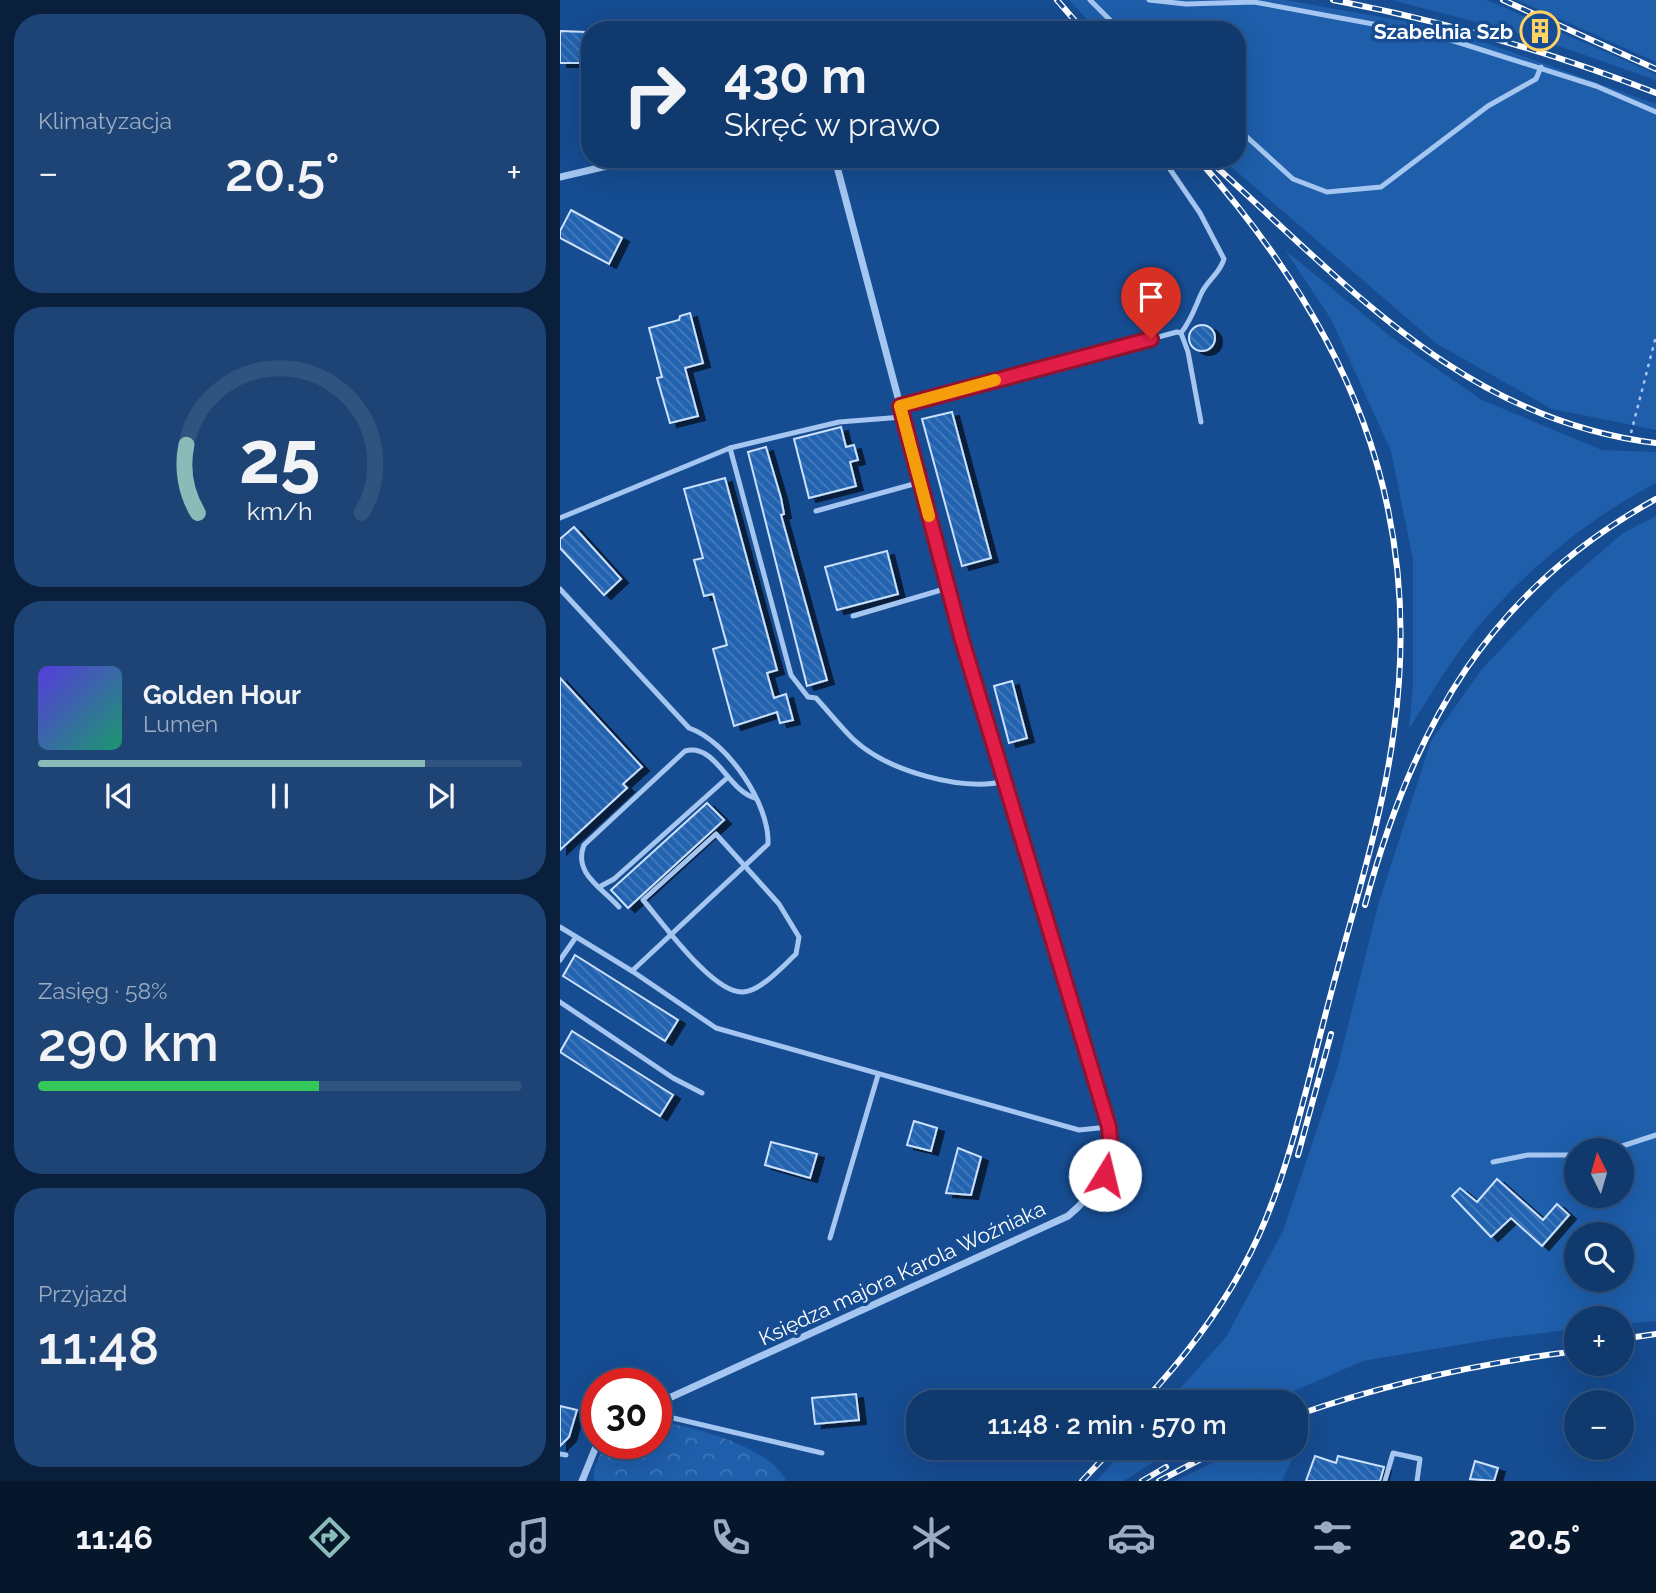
<!DOCTYPE html>
<html lang="pl">
<head>
<meta charset="utf-8">
<style>
  :root { --surface:#10396d; --page:#1e4475; --text:#f1f3f6; --muted:#9cacc2; --line:#305380; --accent:#8bbbb9 }
  body { margin:0; font-family:Raleway,sans-serif; background:var(--page); color:var(--text); height:100vh; display:flex; flex-direction:column; font-size:26px; white-space:nowrap }
  * { box-sizing:border-box; margin:0 }
  p { font-size:23px; color:var(--muted) }
  .icon { flex:none; width:38px; height:38px; fill:none; stroke:currentColor; stroke-width:2; stroke-linecap:round; stroke-linejoin:round }
  .map { position:relative; flex:1; overflow:hidden }
  .panel { display:flex; flex-direction:column; gap:14px; padding:14px; background:#091f3c; width:560px }
  .panel>* { flex:none }
  .hud { position:absolute; left:21px; top:21px; width:665px; height:147px; border-radius:28px; box-shadow:0 7px 28px #0002,0 0 0 2px var(--line); background:#10396d; color:var(--text); overflow:hidden }
  .needle { width:46px; rotate:355deg }
  .controls { position:absolute; left:1004px; top:1138px; display:grid; gap:14px }
  .controls a { display:grid; place-items:center; width:70px; height:70px; border-radius:50%; background:var(--surface); box-shadow:0 7px 28px #0002,0 0 0 2px var(--line); font-size:35px }
  .speed { position:absolute; left:21px; top:1368px; display:flex; gap:14px; font-size:35px; font-weight:700; text-align:center }
  .speed>* { display:grid; place-content:center; width:91px; height:91px; border-radius:50%; background:var(--surface); box-shadow:0 7px 28px #0002,0 0 0 2px var(--line); line-height:1 }
  .speed .limit { border:10px solid #d22; background:#fff; color:#111 }
  .pin { position:absolute; display:grid; place-items:center; width:60px; height:60px; color:#fff; margin:-72px -30px; border-radius:50% 50% 50% 0; rotate:-45deg; box-shadow:0 0 7px #0007 }
  .pin .icon { rotate:45deg }
  .me { position:absolute; width:77px; margin:-38px; rotate:9deg; stroke-linejoin:round; filter:drop-shadow(0 0 5px #0008) }
  .turn { display:flex; align-items:center; gap:24px; height:147px; padding:0 28px; font-size:32px }
  .turn .icon { width:91px; height:91px; stroke-width:2.5 }
  .turn b { display:block; font-size:49px; line-height:60px }
  .big { font-size:52px; font-weight:600; line-height:1.1 }
  .panel .widget { flex:1; display:flex; flex-direction:column; justify-content:center; gap:10px; min-width:0; padding:0 24px; border-radius:28px; background:var(--page) }
  .panel .dial { align-items:center; gap:0 }
  .dial svg { height:182px; overflow:visible; fill:none; stroke:var(--line); stroke-width:7; stroke-linecap:round; text-anchor:middle }
  .dial text { fill:var(--text); stroke:none }
  .song { display:flex; align-items:center; gap:21px }
  .cover { width:84px; height:84px; border-radius:10px; background:linear-gradient(135deg,hsl(250 70% 55%),hsl(160 70% 35%)) }
  .played { height:7px; border-radius:4px; background:linear-gradient(90deg,var(--accent) 80%,var(--line) 80%) }
  .keys { display:flex; justify-content:space-around; direction:ltr }
  .heat { display:flex; justify-content:space-between; align-items:center; font-size:38px; direction:ltr }
  .charge { height:10px; border-radius:5px; background:linear-gradient(90deg,#34c759 58%,var(--line) 0) }
  .trip { position:absolute; left:346px; top:1390px; width:402px; height:70px; border-radius:28px; background:var(--surface); box-shadow:0 7px 28px #0002,0 0 0 2px var(--line); font-weight:600; line-height:70px; text-align:center }
  .tabs { display:flex; height:112px; justify-content:space-around; align-items:center; background:#06172c; color:var(--muted) }
  .tabs .icon { width:49px; height:49px }
  .tabs .active { color:var(--accent) }
  .tabs b { font-size:32px; color:var(--text) }
  main { display:flex; flex:1; min-height:0 }
  .map>svg:first-child { display:block }
  .grass { fill:#1e5eab; fill-rule:evenodd }
  .forest { fill:url(#forest-crowns) }
  .building { fill:url(#building-back-hatch); stroke:#cbe1fc; stroke-width:2; filter:url(#shadow) }
  .lines { fill:none; stroke-linecap:round; stroke-linejoin:round }
  .path { stroke:#a4c6f0; stroke-width:2.5; stroke-dasharray:3.5 5; stroke-linecap:butt }
  .lane { stroke:#a4c6f0; stroke-width:5 }
  .street { stroke:#a4c6f0; stroke-width:7 }
  .rail-casing { stroke:#fff; stroke-width:6 }
  .rail { stroke:#164c91; stroke-width:3.5; stroke-dasharray:10; stroke-linecap:butt }
  .route-casing { stroke:#92132f; stroke-width:18 }
  .route { stroke:#e11d48; stroke-width:12 }
  .slow { stroke:#f59e0b; stroke-width:12 }
  .labels { text-anchor:middle; dominant-baseline:central; stroke-width:7; stroke-linejoin:round; paint-order:stroke }
  .poi-label { font-size:21px; font-weight:bold; fill:#fff; stroke:#164c91; text-anchor:end }
  .street-label { font-size:21px; fill:#fff; stroke:#164c91 }
</style>
</head>
<body>
<main>
<section class="panel">
<div class="widget"><p>Klimatyzacja</p>
<div class="heat"><a>−</a><b class="big">20.5°</b><a>+</a></div>
</div>
<div class="widget dial"><svg viewBox="0 0 100 80">
<path d="M14 69A42 42 0 1 1 86 69"/>
<path d="M14 69A42 42 0 0 1 9 39" stroke="#8bbbb9"/>
<text x="50" y="56" font-size="32" font-weight="700">25</text>
<text x="50" y="72" font-size="11">km/h</text>
</svg></div>
<div class="widget">
<div class="song"><i class="cover"></i><div><b>Golden Hour</b><p>Lumen</p></div></div>
<div class="played"></div>
<div class="keys"><svg class="icon" aria-label="previous" viewBox="0 0 24 24"><path d="M18 5L8 12l10 7zM5 5v14"/></svg><svg class="icon" aria-label="pause" viewBox="0 0 24 24"><path d="M8 5v14M16 5v14"/></svg><svg class="icon" aria-label="next" viewBox="0 0 24 24"><path d="M6 5l10 7-10 7zM19 5v14"/></svg></div>
</div>
<div class="widget"><p>Zasięg · 58%</p><b class="big">290 km</b><div class="charge"></div></div>
<div class="widget"><p>Przyjazd</p><b class="big">11:48</b></div>
</section>
<div class="map">
<svg width="1096" height="1481" viewBox="0 0 1096 1481">
  <defs>
    <pattern id="forest-crowns" width="20" height="18" patternUnits="userSpaceOnUse" patternTransform="scale(1.75)"><rect width="20" height="18" fill="#1e5eab"/><path d="M2 6a3 3 0 1 1 6 0M12 15a3 3 0 1 1 6 0" fill="none" stroke="#4076b8"/></pattern>
    <pattern id="building-back-hatch" width="6" height="6" patternUnits="userSpaceOnUse" patternTransform="scale(1.75)"><rect width="6" height="6" fill="#2463b0"/><path d="M-1 5l2 2M0 0l6 6M5-1l2 2" fill="none" stroke="#457abc"/></pattern>
    <filter id="shadow"><feDropShadow dx="7" dy="4" stdDeviation="0" flood-color="#0009"/></filter>
  </defs>
  <rect width="100%" height="100%" fill="#164c91"/>
  <!-- grass -->
  <g class="grass">
    <polygon points="509,0 725,0 855,23 929,44 1096,104 1096,430 992,409 877,344 662,159 677,159 677,30 537,30"/>
    <polygon points="832,0 927,0 1096,74 1096,80 973,37"/>
    <polygon points="957,0 1096,0 1096,62"/>
    <path d="M725,250L831,337L922,400L1042,450L1096,452V483C1029,518 967,569 918,627C892,657 871,695 849,729L853,682V560L831,451L771,319Z"/>
    <path d="M1096,516V1321L1062,1324V1318H1017V1329L940,1338L803,1361L709,1402H608L666,1337L723,1231L777,1069L819,902L871,741L921,670L997,590L1063,533ZM1017,1150H1062V1195H1017ZM1017,1234H1062V1279H1017Z"/>
    <polygon points="746,1430 722,1481 615,1481 685,1447 737,1447 737,1433"/>
    <polygon points="567,1447 616,1447 564,1481 536,1481"/>
  </g>
  <!-- forest -->
  <path class="forest" d="M96,1421C131,1426 212,1447 226,1481H34V1469L45,1444H96Z"/>
  <!-- building -->
  <g class="building">
    <polygon points="0,31 27,32 26,63 0,63"/>
    <polygon points="11,210 62,238 49,264 0,238 0,231"/>
    <polygon points="130,313 143,363 125,368 138,416 110,423 97,378 102,377 89,328 119,320 120,316"/>
    <circle cx="642" cy="338" r="13"/>
    <polygon points="392,412 431,558 402,566 362,419"/>
    <polygon points="281,427 286,447 294,445 298,460 290,462 296,486 249,498 234,439"/>
    <polygon points="206,447 221,498 224,514 221,515 267,680 247,686 188,452"/>
    <polygon points="165,478 217,670 207,673 214,698 226,694 233,720 220,723 217,712 174,726 153,649 167,645 153,594 144,596 134,560 143,558 124,489"/>
    <polygon points="14,527 61,579 44,595 0,548 0,539"/>
    <polygon points="327,551 338,594 277,610 265,567"/>
    <polygon points="0,678 82,767 63,784 67,788 0,850"/>
    <polygon points="452,681 467,738 449,743 434,686"/>
    <polygon points="147,803 164,820 68,908 51,890"/>
    <polygon points="15,955 118,1020 105,1041 3,976"/>
    <polygon points="12,1031 113,1095 100,1116 0,1052"/>
    <polygon points="354,1121 377,1128 371,1151 347,1145"/>
    <polygon points="211,1142 257,1154 250,1178 205,1165"/>
    <polygon points="398,1148 421,1157 411,1195 386,1193"/>
    <polygon points="937,1179 983,1220 997,1204 1009,1215 982,1246 951,1218 931,1237 892,1196 900,1188 917,1202"/>
    <polygon points="296,1394 299,1420 255,1424 252,1398"/>
    <polygon points="0,1406 17,1410 9,1437 0,1446"/>
    <polygon points="755,1456 776,1463 778,1456 824,1467 820,1481 746,1481"/>
    <polygon points="915,1461 938,1468 934,1481 910,1479"/>
  </g>
  <g class="lines">
    <!-- path -->
    <g class="path">
      <polyline points="82,167 118,159"/>
      <polyline points="1071,433 1096,336"/>
    </g>
    <!-- lane -->
    <g class="lane">
      <polyline points="530,0 560,30"/>
      <polyline points="589,0 626,4 694,2 878,36 1036,86 1096,112"/>
      <polyline points="677,128 733,179 767,192 821,187 928,106 976,79 981,67"/>
      <path d="M603,159L640,213L664,259C660,273 649,279 642,292C635,307 632,319 621,333"/>
      <polyline points="340,406 617,332 621,333 628,352 641,422"/>
      <path d="M170,448L231,675L248,697L256,698C268,711 280,726 293,739C327,771 402,792 446,781"/>
      <polyline points="256,511 361,482"/>
      <polyline points="0,518 170,448 279,422 343,417"/>
      <path d="M0,589L129,728C167,741 210,804 208,844L72,971L156,1028L519,1130L548,1127"/>
      <polyline points="293,616 388,588"/>
      <path d="M156,834L219,904L239,937L236,954C223,966 201,991 183,992C153,994 102,922 83,900Z"/>
      <polyline points="41,886 54,879 167,778"/>
      <path d="M59,907C41,887 13,873 24,845L125,751C156,743 167,790 195,798"/>
      <polyline points="0,927 72,971"/>
      <polyline points="0,960 16,937"/>
      <polyline points="0,1002 113,1078 142,1093"/>
      <polyline points="1050,1150 1096,1135"/>
      <polyline points="933,1162 968,1155 1017,1155"/>
      <polyline points="270,1238 318,1075"/>
      <polyline points="96,1414 262,1453"/>
      <polyline points="0,1454 6,1455"/>
      <polyline points="825,1481 833,1453 860,1459 857,1481"/>
    </g>
    <!-- street -->
    <g class="street">
      <polyline points="0,177 77,159"/>
      <path d="M96,1404L508,1216C561,1171 553,1142 537,1080L402,640L275,159"/>
      <polyline points="22,1481 37,1444"/>
    </g>
    <!-- rail casing -->
    <g class="rail-casing">
      <g id="rail">
        <polyline points="497,0 523,30"/>
        <path d="M773,0C883,21 991,52 1096,93"/>
        <polyline points="943,0 1096,69"/>
        <path d="M652,163C788,285 904,420 1096,443"/>
        <path d="M805,905C853,726 929,591 1096,499"/>
        <polyline points="738,1155 771,1034"/>
        <polyline points="1062,1339 1096,1334"/>
        <path d="M583,1402C630,1352 671,1297 699,1235C732,1161 748,1079 769,1001C792,912 822,822 834,730C865,502 786,327 638,159"/>
        <path d="M737,1415C828,1383 921,1363 1017,1351"/>
        <polyline points="522,1481 554,1447"/>
        <polyline points="582,1481 606,1467"/>
        <polyline points="599,1481 664,1447"/>
      </g>
    </g>
    <!-- rail -->
    <use href="#rail" class="rail"/>
  </g>
  <g class="lines">
    <!-- route casing -->
    <g class="route-casing">
      <polyline id="route" points="545,1175 551,1152 549,1127 402,640 340,406 591,339"/>
    </g>
    <!-- route -->
    <use href="#route" class="route"/>
    <!-- slow -->
    <polyline class="slow" points="369,516 340,406 435,380"/>
  </g>
  <!-- icons -->
  <defs>
    <g id="building-ring" transform="scale(2.0125)"><circle r="9.5" fill="#164c91" stroke="#ffd263" stroke-width="1.5"/><path d="M-4-6H4V6H1V3H-1V6H-4ZM-2.5-4.3h1.7v1.8h-1.7ZM.8-4.3h1.7v1.8H.8ZM-2.5-1h1.7V.8h-1.7ZM.8-1h1.7V.8H.8Z" fill="#ffd263"/></g>
  </defs>
  <g fill-rule="evenodd">
    <use href="#building-ring" x="980" y="31"/>
  </g>
  <g class="labels">
    <!-- poi labels -->
    <g class="poi-label">
      <text x="953" y="31">Szabelnia Szb</text>
    </g>
    <!-- street labels -->
    <g class="street-label">
      <text transform="translate(342 1273) rotate(-25)">Księdza majora Karola Woźniaka</text>
    </g>
  </g>
</svg>
<div class="controls">
<a><svg class="needle" viewBox="-14 -14 28 28"><path d="M0-13l5 13h-10z" fill="#e53935"/><path d="M0 13l5-13h-10z" fill="#9cacc2"/></svg></a>
<a><svg class="icon" aria-label="search" viewBox="0 0 24 24"><circle cx="10" cy="10" r="6"/><path d="M15 15l6 6"/></svg></a>
<a>+</a>
<a>−</a>
</div>
<div class="speed"><div class="limit">30</div></div>
<div class="pin" style="left:591px;top:339px;background:#d93025"><svg class="icon" aria-label="arrive" viewBox="0 0 24 24"><path d="M6 21V4h12l-3 4 3 4H6"/></svg></div>
<svg class="me" style="left:545px;top:1175px" viewBox="-20 -20 40 40"><circle r="19" fill="#fff"/><path d="M0-13L10 11 0 6-10 11z" fill="#e11d48"/></svg>
<div class="trip">11:48 · 2 min · 570 m</div>
<div class="hud">
<div class="turn"><svg class="icon" aria-label="right" viewBox="0 0 24 24"><path d="M7 20v-9h11M14 6l5 5-5 5"/></svg><div><b>430 m</b>Skręć w prawo</div></div>
</div>
</div>
</main>
<nav class="tabs">
<b>11:46</b>
<svg class="icon active" aria-label="directions" viewBox="0 0 24 24"><path d="M12 3l9 9-9 9-9-9zM9 14v-3h6M13 9l2 2-2 2"/></svg>
<svg class="icon" aria-label="music" viewBox="0 0 24 24"><path d="M9 18V5l10-2v13"/><circle cx="6" cy="18" r="3"/><circle cx="16" cy="16" r="3"/></svg>
<svg class="icon" aria-label="phone" viewBox="0 0 24 24"><path d="M5 4h4l2 5-3 2q2 4 5 5l2-3 5 2v4C11 20 4 13 5 4z"/></svg>
<svg class="icon" aria-label="climate" viewBox="0 0 24 24"><path d="M12 3v18M4 7l16 10M4 17L20 7"/></svg>
<svg class="icon" aria-label="car" viewBox="0 0 24 24"><path d="M5 17H2v-5l4-1 3-4h7l3 4 3 1v5h-3M9 17h6M6 11h13"/><circle cx="7" cy="17" r="2"/><circle cx="17" cy="17" r="2"/></svg>
<svg class="icon" aria-label="filters" viewBox="0 0 24 24"><path d="M4 7h16M4 17h16"/><circle cx="9" cy="7" r="2"/><circle cx="15" cy="17" r="2"/></svg>
<b>20.5°</b>
</nav>
</body>
</html>
